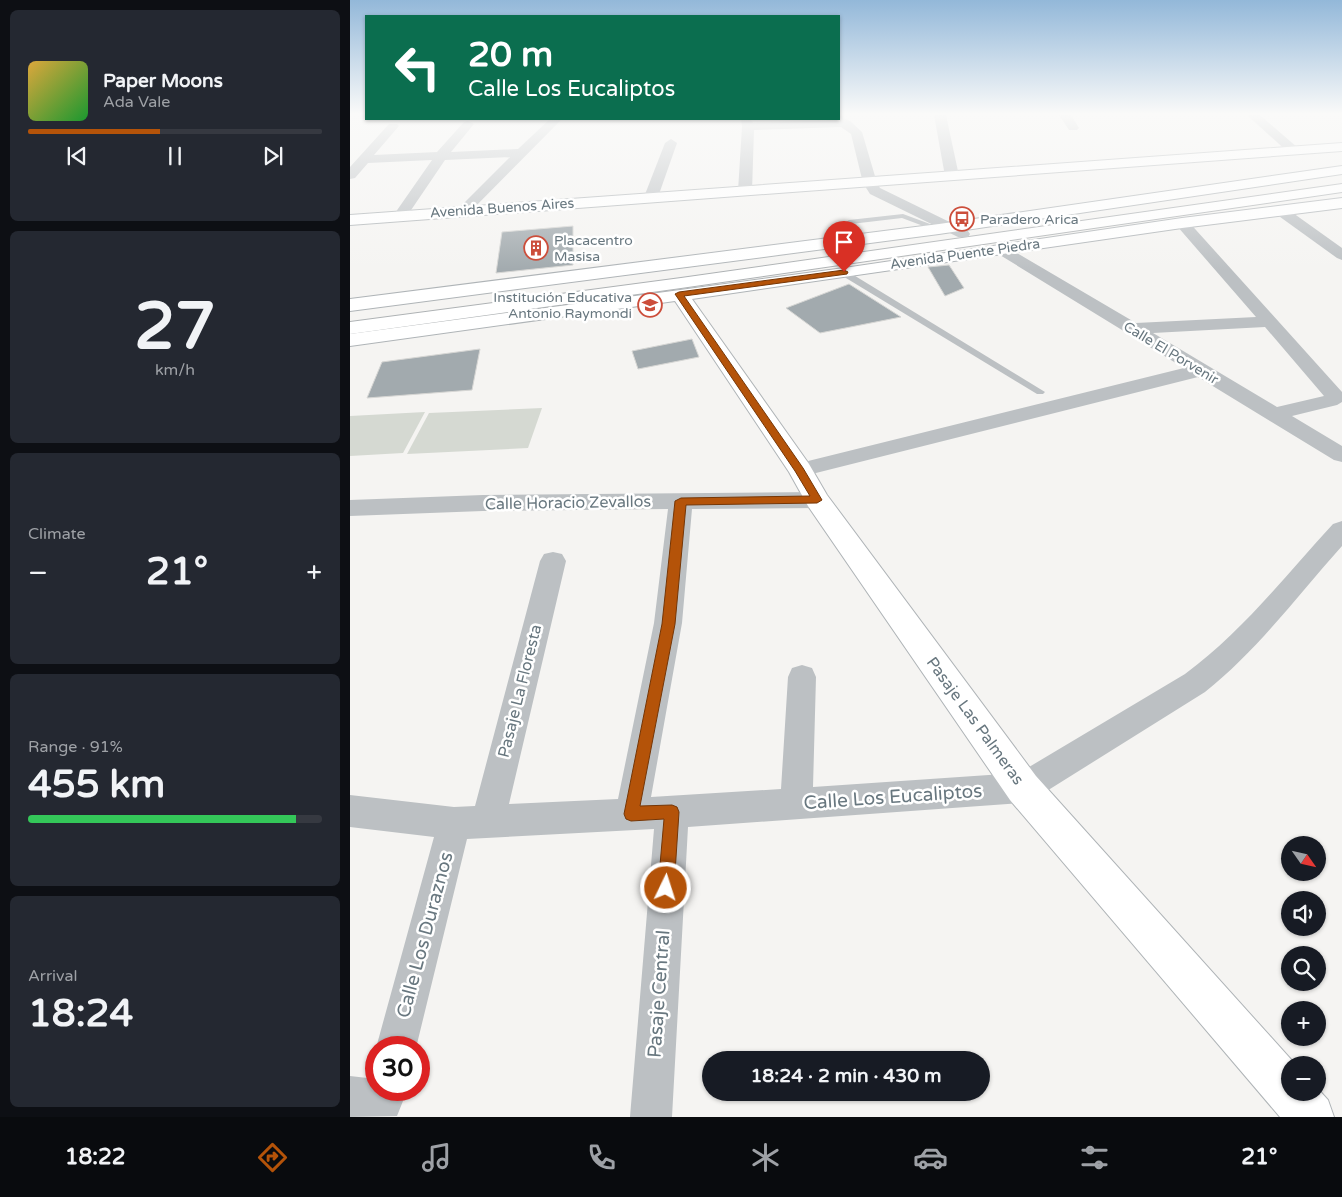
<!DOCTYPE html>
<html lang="en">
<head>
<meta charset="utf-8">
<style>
  :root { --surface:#171b24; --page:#242831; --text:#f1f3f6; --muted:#9ea1a6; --line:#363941; --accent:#b45309 }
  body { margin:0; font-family:"Varela Round",sans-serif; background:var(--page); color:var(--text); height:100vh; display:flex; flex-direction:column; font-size:19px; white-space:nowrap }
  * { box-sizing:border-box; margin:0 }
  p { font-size:16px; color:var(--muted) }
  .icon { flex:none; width:28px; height:28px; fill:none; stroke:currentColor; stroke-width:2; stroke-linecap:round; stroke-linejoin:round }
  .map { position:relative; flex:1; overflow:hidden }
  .side { display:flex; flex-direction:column; gap:10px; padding:10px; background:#0d0f14; width:350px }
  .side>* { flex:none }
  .top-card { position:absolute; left:15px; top:15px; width:475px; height:105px; border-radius:0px; box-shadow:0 1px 4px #0004; background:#0b6e4f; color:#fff; overflow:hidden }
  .needle { width:32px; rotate:124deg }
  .fabs { position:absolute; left:931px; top:836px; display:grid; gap:10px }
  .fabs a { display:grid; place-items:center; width:45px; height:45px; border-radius:50%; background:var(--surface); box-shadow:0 1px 4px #0004; font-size:25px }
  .speed { position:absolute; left:15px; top:1036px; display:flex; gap:10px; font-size:25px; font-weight:700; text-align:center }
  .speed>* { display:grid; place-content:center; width:65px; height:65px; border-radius:50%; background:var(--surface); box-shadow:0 1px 4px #0004; line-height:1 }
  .speed .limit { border:8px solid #d22; background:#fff; color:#111 }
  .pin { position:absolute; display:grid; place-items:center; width:42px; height:42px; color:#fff; margin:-51px -21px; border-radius:50% 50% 50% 0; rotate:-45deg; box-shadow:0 0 5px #0007 }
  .pin .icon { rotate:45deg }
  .me { position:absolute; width:55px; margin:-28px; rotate:4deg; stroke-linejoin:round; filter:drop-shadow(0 0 4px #0008) }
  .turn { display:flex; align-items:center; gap:18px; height:105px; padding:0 20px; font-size:22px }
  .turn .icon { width:65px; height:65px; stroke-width:2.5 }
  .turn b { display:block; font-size:35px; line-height:42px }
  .big { font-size:38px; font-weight:800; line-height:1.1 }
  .side .tile { flex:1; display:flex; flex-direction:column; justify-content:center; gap:8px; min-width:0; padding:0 18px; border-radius:8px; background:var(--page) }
  .side .dial { align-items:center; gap:0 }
  .dial b { font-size:65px; line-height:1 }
  .song { display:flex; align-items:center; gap:15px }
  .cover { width:60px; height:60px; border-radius:8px; background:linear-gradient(135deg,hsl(40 70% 55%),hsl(130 70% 35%)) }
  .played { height:5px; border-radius:2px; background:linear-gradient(90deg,var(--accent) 45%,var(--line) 45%) }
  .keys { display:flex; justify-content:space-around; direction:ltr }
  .heat { display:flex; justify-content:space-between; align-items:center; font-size:28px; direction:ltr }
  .charge { height:8px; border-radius:4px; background:linear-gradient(90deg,#34c759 91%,var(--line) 0) }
  .trip { position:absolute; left:352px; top:1051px; width:288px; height:50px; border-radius:25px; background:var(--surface); box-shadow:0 1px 4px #0004; font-weight:800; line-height:50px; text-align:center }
  .menu { display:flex; height:80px; justify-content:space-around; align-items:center; background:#090b0e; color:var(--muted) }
  .menu .icon { width:35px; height:35px }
  .menu .current { color:var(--accent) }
  .menu b { font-size:22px; color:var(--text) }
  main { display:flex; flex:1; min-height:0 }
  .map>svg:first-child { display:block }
  .green { fill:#d5d9d2 }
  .building { fill:#a2aaae; stroke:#d6d6d4 }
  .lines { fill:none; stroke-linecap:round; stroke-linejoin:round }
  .secondary-casing { stroke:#afb4b7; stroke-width:2 }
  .highway-casing { stroke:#aeb2b4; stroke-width:2 }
  .lane { fill:#bcc0c3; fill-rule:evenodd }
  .street { fill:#bcc0c3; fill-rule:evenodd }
  .secondary { fill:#fff; fill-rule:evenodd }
  .highway { fill:#fff; fill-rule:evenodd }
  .route { fill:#b45309; stroke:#753606 }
  .labels { text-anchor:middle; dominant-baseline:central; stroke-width:5; stroke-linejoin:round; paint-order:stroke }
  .far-street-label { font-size:14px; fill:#68777f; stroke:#fff }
  .far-poi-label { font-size:14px; fill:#68777f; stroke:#fff; text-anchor:start }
  .street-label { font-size:16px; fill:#68777f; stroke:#fff }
  .near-street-label { font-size:19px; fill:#68777f; stroke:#fff }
</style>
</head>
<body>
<main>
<section class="side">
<div class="tile">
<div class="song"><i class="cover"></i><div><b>Paper Moons</b><p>Ada Vale</p></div></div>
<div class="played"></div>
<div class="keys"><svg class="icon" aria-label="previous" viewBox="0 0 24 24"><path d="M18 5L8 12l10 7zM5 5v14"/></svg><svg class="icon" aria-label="pause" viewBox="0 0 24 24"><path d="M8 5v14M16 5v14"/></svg><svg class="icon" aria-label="next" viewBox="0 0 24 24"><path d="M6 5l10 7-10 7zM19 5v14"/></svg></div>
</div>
<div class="tile dial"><b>27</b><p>km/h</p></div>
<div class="tile"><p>Climate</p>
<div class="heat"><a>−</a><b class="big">21°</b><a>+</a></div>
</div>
<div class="tile"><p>Range · 91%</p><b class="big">455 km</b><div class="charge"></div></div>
<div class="tile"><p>Arrival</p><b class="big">18:24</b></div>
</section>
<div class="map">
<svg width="992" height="1117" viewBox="0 0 992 1117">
  <rect width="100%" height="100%" fill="#f5f4f2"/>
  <!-- green -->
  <g class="green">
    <polygon points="192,408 178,448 57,454 79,413"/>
    <polygon points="75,412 53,453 0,456 0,416"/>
  </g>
  <!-- building -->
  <g class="building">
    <polygon points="223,226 223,265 146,273 152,232"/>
    <polygon points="599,265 614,288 595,296 578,267"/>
    <polygon points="499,284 551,317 470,333 436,308"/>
    <polygon points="342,339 349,357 288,369 282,351"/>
    <polygon points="130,349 122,390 17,398 32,362"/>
  </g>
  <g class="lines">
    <!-- secondary casing -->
    <g class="secondary-casing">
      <g id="secondary">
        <polygon points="992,143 992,151 0,225 0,215"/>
        <polygon points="992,166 992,174 589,234 0,311 0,299 589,224"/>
        <polygon points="992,198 992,208 832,228 342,299 459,464 477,495 686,776 946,1065 940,1065 940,1092 968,1092 968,1089 978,1100 984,1117 930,1117 660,800 458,506 439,472 325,301 0,346 0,334 494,268 832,218"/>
      </g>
    </g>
    <!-- highway casing -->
    <g class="highway-casing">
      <polygon id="highway" points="992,184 992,192 331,288 0,334 0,322 331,278"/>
    </g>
    <!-- lane -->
    <g class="lane">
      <polygon points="553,214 599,231 592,233 552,218 501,224 496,228 502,249 498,251 494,249 488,227 499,220"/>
      <polygon points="491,271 497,271 695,392 693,394 687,394 491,275"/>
    </g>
    <!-- street -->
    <g class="street">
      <polygon points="584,115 596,115 609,176 607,179 597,179 595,176"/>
      <polygon points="709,115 721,115 729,128 727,130 719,130"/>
      <polygon points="897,115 910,115 948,148 950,151 948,154 940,154"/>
      <polygon points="489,116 500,121 512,132 527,183 530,188 618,231 620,234 618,237 608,237 520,194 513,183 501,134 491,127 404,130 402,191 395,195 390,194 388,191 392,127 391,119 401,119 403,123 483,120 489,119"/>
      <polygon points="200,119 212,119 118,214 108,214 106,211 160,157 95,160 55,219 45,219 43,216 82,160 18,163 5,178 0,179 0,167 39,124 47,124 49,126 24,155 87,152 114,122 118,121 124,124 101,152 168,149"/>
      <polygon points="321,139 327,143 308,197 306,200 296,200 294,197 315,143"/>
      <polygon points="931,207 936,208 992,248 992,260 987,258 926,214 924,211 926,208"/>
      <path d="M832,219L837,220L992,392V402L987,405L942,416L992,446V462L984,460L848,377L450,477L442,475L439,470L442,465L834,368L645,252L642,249L645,246H655L786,323L906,317L827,226L825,223L827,220ZM915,327L974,396L927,407L803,333Z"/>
      <path d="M467,492L475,494L479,500L475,506L467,508L342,509L332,623L301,797L431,789L438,677L442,668L452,665L462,668L466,677L463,787L669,773L835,674C892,632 935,576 983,524L992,521V546C947,596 908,650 855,692L684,799L673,803L338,827L322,1117H280L304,829L117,839L66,1048H26V1049V1048L84,837L0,827V795L104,807L125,806L190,561L194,554L203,552L212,554L216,561L159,804L268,799L304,623L318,509L133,511L0,516V500L133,495Z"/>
      <polygon points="0,1076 26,1079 26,1090 48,1090 53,1101 47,1116 0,1117"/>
    </g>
    <!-- secondary -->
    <use href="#secondary" class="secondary"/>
    <!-- highway -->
    <use href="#highway" class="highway"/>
  </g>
  <!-- sky -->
  <linearGradient id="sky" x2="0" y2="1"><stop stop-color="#93b8d9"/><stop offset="0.42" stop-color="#fafaf9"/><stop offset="1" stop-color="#fafaf9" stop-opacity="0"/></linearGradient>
  <rect width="992" height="271" fill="url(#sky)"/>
  <!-- route -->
  <polygon class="route" points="494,270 498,272 497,274 334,296 453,468 472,500 467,503 336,505 325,624 290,806 322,805 327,807 329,812 324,888 322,894 316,896 311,894 308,888 314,819 281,821 276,819 274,814 312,624 325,501 331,498 460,496 445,471 325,294 329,292"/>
  <!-- icons -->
  <defs>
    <g id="bus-ring" transform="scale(1.25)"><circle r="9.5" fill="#fff" stroke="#cc4e3b" stroke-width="1.5"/><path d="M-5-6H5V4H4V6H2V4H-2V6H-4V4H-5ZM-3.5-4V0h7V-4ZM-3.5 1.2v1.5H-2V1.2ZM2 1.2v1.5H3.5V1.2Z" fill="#cc4e3b"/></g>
    <g id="building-ring" transform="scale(1.25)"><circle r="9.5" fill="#fff" stroke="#cc4e3b" stroke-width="1.5"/><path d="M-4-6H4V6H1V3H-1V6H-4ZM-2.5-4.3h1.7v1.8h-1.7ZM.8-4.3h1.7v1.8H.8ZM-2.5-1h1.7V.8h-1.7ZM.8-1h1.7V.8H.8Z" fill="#cc4e3b"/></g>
    <g id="school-ring" transform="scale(1.25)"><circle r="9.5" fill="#fff" stroke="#cc4e3b" stroke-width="1.5"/><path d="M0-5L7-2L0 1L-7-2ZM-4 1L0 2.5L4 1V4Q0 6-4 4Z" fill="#cc4e3b"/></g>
  </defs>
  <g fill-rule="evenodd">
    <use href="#bus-ring" x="612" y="219"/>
    <use href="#building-ring" x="186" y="248"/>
    <use href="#school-ring" x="300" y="305"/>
  </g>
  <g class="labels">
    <!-- far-street labels -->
    <g class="far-street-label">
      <text transform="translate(152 208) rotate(-4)">Avenida Buenos Aires</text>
      <text transform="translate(615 254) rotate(-8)">Avenida Puente Piedra</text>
      <text transform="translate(821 353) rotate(31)">Calle El Porvenir</text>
    </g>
    <!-- far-poi labels -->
    <g class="far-poi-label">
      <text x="630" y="219">Paradero Arica</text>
      <text x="204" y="240">Placacentro<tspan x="204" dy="16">Masisa</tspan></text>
      <text x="282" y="297" text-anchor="end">Institución Educativa<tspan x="282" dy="16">Antonio Raymondi</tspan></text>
    </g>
    <!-- street labels -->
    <g class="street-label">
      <text transform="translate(218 503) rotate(-1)">Calle Horacio Zevallos</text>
      <text transform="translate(170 691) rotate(-76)">Pasaje La Floresta</text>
      <text transform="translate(625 721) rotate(54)">Pasaje Las Palmeras</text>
    </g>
    <!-- near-street labels -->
    <g class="near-street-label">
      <text transform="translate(543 797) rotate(-4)">Calle Los Eucaliptos</text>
      <text transform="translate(75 935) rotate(-75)">Calle Los Duraznos</text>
      <text transform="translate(309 994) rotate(-86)">Pasaje Central</text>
    </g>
  </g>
</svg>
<div class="fabs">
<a><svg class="needle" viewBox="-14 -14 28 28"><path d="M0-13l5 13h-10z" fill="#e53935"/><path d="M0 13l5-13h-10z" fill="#9ea1a6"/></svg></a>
<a><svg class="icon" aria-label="sound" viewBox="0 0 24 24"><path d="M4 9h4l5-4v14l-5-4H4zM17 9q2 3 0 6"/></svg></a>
<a><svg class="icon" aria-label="search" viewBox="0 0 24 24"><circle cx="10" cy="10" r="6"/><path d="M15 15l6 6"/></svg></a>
<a>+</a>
<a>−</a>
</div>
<div class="speed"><div class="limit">30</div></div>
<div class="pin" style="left:494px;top:272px;background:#d93025"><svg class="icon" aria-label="arrive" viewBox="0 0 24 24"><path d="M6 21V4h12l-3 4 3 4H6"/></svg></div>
<svg class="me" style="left:316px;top:888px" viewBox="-20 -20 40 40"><circle r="17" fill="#b45309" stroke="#fff" stroke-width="3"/><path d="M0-11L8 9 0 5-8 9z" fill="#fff"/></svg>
<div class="trip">18:24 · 2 min · 430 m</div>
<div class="top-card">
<div class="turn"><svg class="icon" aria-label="left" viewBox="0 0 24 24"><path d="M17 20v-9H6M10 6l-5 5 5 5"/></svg><div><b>20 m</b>Calle Los Eucaliptos</div></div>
</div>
</div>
</main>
<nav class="menu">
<b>18:22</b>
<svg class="icon current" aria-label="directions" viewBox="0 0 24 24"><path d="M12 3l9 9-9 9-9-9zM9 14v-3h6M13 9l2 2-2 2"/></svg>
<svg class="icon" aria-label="music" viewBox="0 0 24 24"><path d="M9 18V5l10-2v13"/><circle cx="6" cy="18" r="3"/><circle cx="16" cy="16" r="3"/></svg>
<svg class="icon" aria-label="phone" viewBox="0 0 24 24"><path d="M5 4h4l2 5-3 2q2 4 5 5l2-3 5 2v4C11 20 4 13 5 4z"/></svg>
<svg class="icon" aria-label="climate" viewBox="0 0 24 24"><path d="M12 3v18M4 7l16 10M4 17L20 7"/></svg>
<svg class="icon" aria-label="car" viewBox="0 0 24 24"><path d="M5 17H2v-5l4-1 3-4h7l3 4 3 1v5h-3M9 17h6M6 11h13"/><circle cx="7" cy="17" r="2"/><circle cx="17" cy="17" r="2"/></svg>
<svg class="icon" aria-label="filters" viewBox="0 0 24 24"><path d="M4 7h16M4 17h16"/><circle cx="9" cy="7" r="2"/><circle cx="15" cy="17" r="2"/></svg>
<b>21°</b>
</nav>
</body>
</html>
